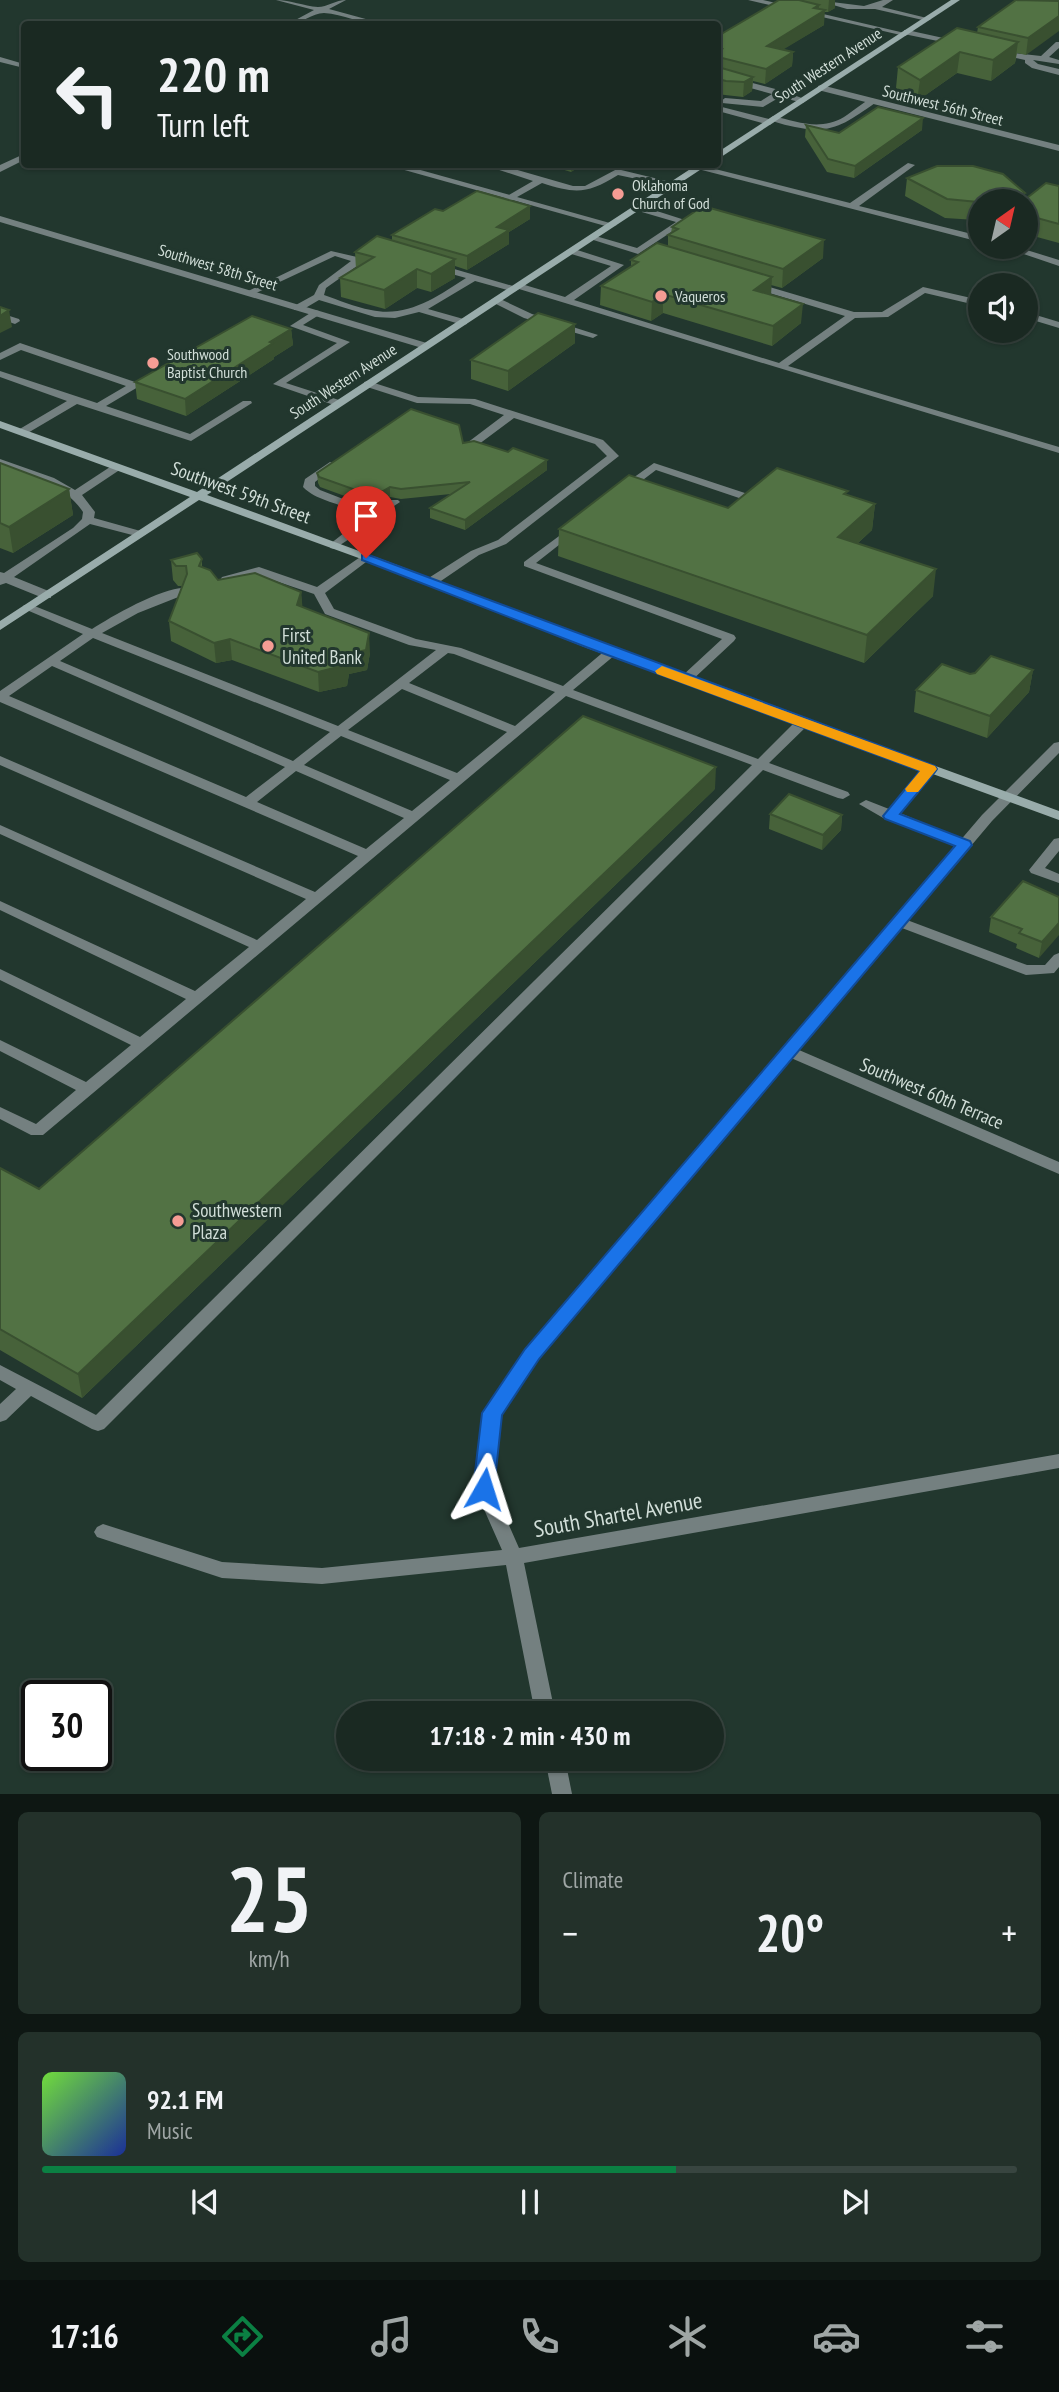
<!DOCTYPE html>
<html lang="en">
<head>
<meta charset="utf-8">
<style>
  :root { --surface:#1a2922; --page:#23312a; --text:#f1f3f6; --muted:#9fa6a5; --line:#384540; --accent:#0b8043 }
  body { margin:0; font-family:"PT Sans Narrow",sans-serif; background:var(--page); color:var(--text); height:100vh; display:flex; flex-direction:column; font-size:26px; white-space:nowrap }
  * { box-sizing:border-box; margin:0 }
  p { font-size:23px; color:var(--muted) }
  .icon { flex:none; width:38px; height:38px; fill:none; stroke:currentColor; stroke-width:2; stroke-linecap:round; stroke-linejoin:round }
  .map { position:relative; height:1794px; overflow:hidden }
  .panel { display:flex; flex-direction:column; gap:18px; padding:18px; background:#0e1713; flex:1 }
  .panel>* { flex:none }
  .guide { position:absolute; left:21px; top:21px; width:700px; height:147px; border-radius:7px; box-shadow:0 2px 5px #0004,0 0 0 2px var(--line); background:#1a2922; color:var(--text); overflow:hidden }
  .needle { width:46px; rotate:34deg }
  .controls { position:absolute; left:968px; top:189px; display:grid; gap:14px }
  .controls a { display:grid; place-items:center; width:70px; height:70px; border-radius:50%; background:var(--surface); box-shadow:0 2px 5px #0004,0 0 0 2px var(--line); font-size:35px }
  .speed { position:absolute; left:21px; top:1680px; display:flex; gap:14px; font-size:35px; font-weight:700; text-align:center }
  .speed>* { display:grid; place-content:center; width:91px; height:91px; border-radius:50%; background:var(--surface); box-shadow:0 2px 5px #0004,0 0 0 2px var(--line); line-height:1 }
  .speed .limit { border:4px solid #111; border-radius:10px; background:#fff; color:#111 }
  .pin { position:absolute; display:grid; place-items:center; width:60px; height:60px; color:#fff; margin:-72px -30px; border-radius:50% 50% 50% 0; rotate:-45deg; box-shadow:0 0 7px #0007 }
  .pin .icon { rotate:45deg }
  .me { position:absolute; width:77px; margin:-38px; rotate:6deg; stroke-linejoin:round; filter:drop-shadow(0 0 5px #0008) }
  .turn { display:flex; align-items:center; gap:24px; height:147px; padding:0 21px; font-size:32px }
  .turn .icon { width:91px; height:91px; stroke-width:2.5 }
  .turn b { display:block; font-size:49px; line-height:60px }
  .big { font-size:52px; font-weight:600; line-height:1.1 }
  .panel .widget { flex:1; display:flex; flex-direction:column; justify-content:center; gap:10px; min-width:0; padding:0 24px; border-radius:10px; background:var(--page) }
  .panel .dial { align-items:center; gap:0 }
  .dial b { font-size:91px; line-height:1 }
  .song { display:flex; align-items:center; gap:21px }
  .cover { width:84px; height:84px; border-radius:10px; background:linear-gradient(135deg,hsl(100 70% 55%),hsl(230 70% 35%)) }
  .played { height:7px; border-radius:4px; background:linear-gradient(90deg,var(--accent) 65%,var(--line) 65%) }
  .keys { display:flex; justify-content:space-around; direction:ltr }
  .heat { display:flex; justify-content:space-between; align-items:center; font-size:38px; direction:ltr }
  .panel .tiles { flex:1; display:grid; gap:18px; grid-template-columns:1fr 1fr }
  .widget:last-child { grid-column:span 2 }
  .trip { position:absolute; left:336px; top:1701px; width:388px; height:70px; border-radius:35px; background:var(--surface); box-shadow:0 2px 5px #0004,0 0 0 2px var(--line); font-weight:600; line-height:70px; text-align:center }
  .tab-bar { display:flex; height:112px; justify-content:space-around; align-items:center; background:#0a100e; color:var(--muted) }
  .tab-bar .icon { width:49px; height:49px }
  .tab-bar .selected { color:var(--accent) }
  .tab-bar b { font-size:32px; color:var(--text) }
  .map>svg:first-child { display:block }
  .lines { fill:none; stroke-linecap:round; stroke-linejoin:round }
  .lane { fill:#748080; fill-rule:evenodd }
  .street { fill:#748080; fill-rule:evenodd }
  .secondary { fill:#99acab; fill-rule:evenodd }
  .wall { fill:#47623a }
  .shaded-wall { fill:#395030 }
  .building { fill:#527244; stroke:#395030; stroke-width:2 }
  .route { fill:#1a73e8; stroke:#114b97; stroke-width:2 }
  .slow { fill:#f59e0b }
  .poi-dot { fill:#f59c94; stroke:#22372e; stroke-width:2.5 }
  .labels { text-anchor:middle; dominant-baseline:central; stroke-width:6; stroke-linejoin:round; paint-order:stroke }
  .far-street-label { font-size:16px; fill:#d1ded8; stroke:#22372e }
  .far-poi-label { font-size:16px; fill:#d1ded8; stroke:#22372e; text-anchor:start }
  .street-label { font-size:19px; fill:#d1ded8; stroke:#22372e }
  .poi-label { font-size:19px; fill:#d1ded8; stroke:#22372e; text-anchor:start }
  .near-street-label { font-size:23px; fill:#d1ded8; stroke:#22372e }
</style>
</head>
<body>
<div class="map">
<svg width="1059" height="1794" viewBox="0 0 1059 1794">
  <rect width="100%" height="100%" fill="#22372e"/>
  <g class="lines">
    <!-- lane -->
    <g class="lane">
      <polygon points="816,0 864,6 883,0 893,0 882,7 931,19 927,21 875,9 847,9"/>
      <polygon points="907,30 957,41 961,43 957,45 904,34 904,30"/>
      <polygon points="1056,42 1059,42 1059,48 1049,57 1059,60 1059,64 1033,60 1038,64 1059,69 1059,75 1032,68 1025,63 1025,60 993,53 997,51 1041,56"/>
      <polygon points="718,74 783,91 807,100 803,103 780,97 763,107 722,103 721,101 725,98 761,101 772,94 718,79"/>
      <path d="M872,98L876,101L875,103C846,123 832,135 795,127C786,125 776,123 769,119L773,116C798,122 820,131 844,117C853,111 862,103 872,98Z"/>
      <polygon points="908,163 915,165 859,206 980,236 980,242 694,168 699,165 850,203"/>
      <path d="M481,164H497L573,186H585L617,169L679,184L674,187L618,175C587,194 576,194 542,183L510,201L505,198L507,196L533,181Z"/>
      <polygon points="638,205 688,221 638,254 587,238 592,235 637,248 676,222 635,210 633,208"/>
      <polygon points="1003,247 1017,247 1059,260 1059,266"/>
      <path d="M571,248L624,265L574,300L779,363L845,316L750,287V283H756L854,312H882L923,287L980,300V306L925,293L888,317L855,318L788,366L1059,447V453L519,289L514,292L475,281L428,309L467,320V324L463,325L419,312L395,318L375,317L319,300L302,310H294V306L314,295L319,285L351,261L335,256L252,295L244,293L331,251L357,257L371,249L376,252L374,254L326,288L324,295C339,300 354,307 371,310C407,318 437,297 466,278L434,269L432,267L437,264L513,286L518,283L565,297L611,266L568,253L566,251Z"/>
      <polygon points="496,297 532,314 598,335 593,338 524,318 492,302 491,300"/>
      <polygon points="315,310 319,311 319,315 303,325 350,342 286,383 342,401 342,405 334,405 273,384 337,343 290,326"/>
      <polygon points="1026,312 1059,322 1059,328 1026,318"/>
      <polygon points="0,313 19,319 20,321 15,324 0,319"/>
      <polygon points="20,343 138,383 138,387 106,406 190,434 243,401 251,401 252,403 191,441 77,404 26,434 18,434 18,430 67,401 0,377 0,371 97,403 126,386 21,350 0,360 0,353"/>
      <polygon points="368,381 418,397 475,399 603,440 619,456 506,544 479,555 435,585 427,585 427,579 471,551 498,540 607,456 595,444 514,418 471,450 463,450 463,446 504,415 470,404 417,403 364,386 364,382"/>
      <path d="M0,459L54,478L75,490L113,465H121V469L82,495L95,512L94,518L144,532L146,534L140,537L90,524L14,577L51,592V598H43L6,583L0,585V572L4,573L73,528L82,519L83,512C65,484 30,476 0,466Z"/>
      <path d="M330,462L334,463V467L315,482V486L320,490L361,506L370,512L390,500H398L400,502L373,520L369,526L334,549L330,548V544L363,518C346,502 320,504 303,487L305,479Z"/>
      <polygon points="654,463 757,497 759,499 751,506 743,506 741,504 745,500 656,470 627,492 619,492 619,488"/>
      <polygon points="574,525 578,526 578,530 536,563 734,635 736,638 734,641 690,682 682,682 680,679 682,676 722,639 524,566 524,562"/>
      <path d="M366,553L372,557L370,559L325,593L334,609L416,639L461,648L563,686L607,649H615L617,652L615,655L573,690L758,759L798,719H808L809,722L808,725L769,763L848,792L850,795L843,799L838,798L763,770L104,1429L98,1431L92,1429L31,1396L6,1420L0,1422V1404L16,1389L0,1380V1365L96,1415L752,765L566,696L43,1135H31L0,1119V1107L36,1124L76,1090L0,1051V1040L86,1082L131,1045L0,980V969L140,1037L186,999L0,910V901L195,991L249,947L0,834V825L257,940L306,899L0,765V756L315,892L358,856L0,702V691L83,634L22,608L24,605H32L92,629C112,616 164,586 186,588V594L138,613L102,633L338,726L436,650L409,645L325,614L314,594L258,575L226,584L220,580L222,577L259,567L317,587ZM93,638L330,732L293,761L60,661ZM448,653L454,654L555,692L515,726L409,683ZM52,666L285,767L246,797L9,696ZM402,689L507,732L457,773L348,730ZM341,736L450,780L412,811L304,765ZM296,771L404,818L366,849L257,802Z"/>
      <polygon points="930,765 937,769 900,813 969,842 971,845 969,848 959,848 885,819 859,804 866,800 889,809 925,766"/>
      <polygon points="1059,838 1059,851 1045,868 1059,874 1059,883 1031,873 1029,870 1054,839"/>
      <polygon points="899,917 1027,965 1045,965 1054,955 1059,953 1059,967 1054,973 1026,975 894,925 892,922"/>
    </g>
    <!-- street -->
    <g class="street">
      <path d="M276,0C291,0 303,6 318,7C327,7 336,0 346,0L329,9L384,24C364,26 345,14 324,13C312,13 302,24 288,24L314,10Z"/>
      <polygon points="748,0 763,0 909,34 905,36"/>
      <polygon points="0,57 24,64 24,68 0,62"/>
      <polygon points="821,85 1059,145 1059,151 818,90 818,86"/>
      <polygon points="718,106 773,120 774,122 770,125 718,111"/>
      <polygon points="24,154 24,160 0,172 0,165"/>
      <polygon points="383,164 399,164 617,225 609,227"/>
      <polygon points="0,216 430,344 431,346 422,348 0,222"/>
      <polygon points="1059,742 1059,753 992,821 799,1050 1059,1162 1059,1174 791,1058 538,1359 501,1415 493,1489 519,1548 1059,1454 1059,1468 524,1563 555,1713 535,1713 506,1565 322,1584 222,1578 97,1537 94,1532 97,1527 103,1524 222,1562 322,1568 502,1550 475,1489 483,1414 526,1349 982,815 1054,743"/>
      <polygon points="545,1759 565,1759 572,1794 552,1794"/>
    </g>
    <!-- secondary -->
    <g class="secondary">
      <polygon points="951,0 960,0 718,159 718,152"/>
      <polygon points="698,164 709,164 207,495 397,565 595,642 1059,811 1059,820 587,648 389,569 199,500 0,630 0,621 190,497 0,428 0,421 197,492"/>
    </g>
  </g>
  <!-- wall -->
  <g class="wall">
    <polygon points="779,0 835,0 835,8 828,12 824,12 824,25 783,49 793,52 792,66 765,84 753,81 752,91 743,97 725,95 718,94 718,36"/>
    <polygon points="1057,0 1026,55 1017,53 1015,63 991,81 957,73 917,101 896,88 898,67 977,33 978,27"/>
    <polygon points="806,125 839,133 922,130 854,178 827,172 805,137"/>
    <polygon points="545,164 583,164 571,172"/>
    <polygon points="907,178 1025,200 1059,186 1059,243 1026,234 1026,201 980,201 976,220 945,218 905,196"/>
    <polygon points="443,211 530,219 509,232 509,244 467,270 455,266 455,278 431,292 417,288 385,309 341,297 340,278 356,269 355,252 392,241 392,235"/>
    <polygon points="672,227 823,258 782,288 771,285 771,295 801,323 772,346 663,313 651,321 600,305 601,286 631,267 631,260 668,246 668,235 671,233"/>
    <polygon points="575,324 575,343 508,391 471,379 471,360"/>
    <polygon points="291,329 293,345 274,357 274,359 186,416 137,399 135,382"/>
    <polygon points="463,443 508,452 547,470 465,530 430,518 430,508 451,494 401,499 390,497 384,501 364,503 320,487 318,483 317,473"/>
    <polygon points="0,463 69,489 73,515 13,553 0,548"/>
    <polygon points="847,495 875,504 872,530 858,543 933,596 864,663 558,556 559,529 728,508"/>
    <polygon points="202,559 202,567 218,580 301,592 302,607 370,653 367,670 349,674 347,686 319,692 232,660 216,663 171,641 169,621 182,586 178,586 173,580 171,560"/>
    <polygon points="1033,670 1029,692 987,738 914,712 916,690 975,673"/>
    <polygon points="715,789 82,1398 0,1350 0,1168 39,1189"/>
    <polygon points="770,814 842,815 841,830 822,850 769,829"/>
    <polygon points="1059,897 1039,958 1016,948 1017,944 989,932 991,917"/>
  </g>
  <!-- shaded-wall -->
  <g class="shaded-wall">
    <polygon points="829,0 835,0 835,8 828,12"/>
    <polygon points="819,5 818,14 825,10 824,25 766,60 767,46"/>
    <polygon points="1059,16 1059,31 1026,55 1028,38"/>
    <polygon points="1018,42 1015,63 991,81 993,60"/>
    <polygon points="793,52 792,66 765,84 766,69"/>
    <polygon points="960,52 957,73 917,101 920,80"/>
    <polygon points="753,77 752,91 743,97 744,82"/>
    <polygon points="923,118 922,130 854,178 855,166"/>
    <polygon points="571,164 583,164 571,172"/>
    <polygon points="1025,193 1024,201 1003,201"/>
    <polygon points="980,201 980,219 976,220 978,202"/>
    <polygon points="530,206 530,219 509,232 509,244 467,270 467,256 497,227"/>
    <polygon points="824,240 823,258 782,288 783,269"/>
    <polygon points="455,259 455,278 431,292 431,274"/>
    <polygon points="417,269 417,288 385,309 384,290"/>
    <polygon points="772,277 771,296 754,290"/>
    <polygon points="663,294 663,313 651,321 652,302"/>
    <polygon points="803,304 801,323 772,346 773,326"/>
    <polygon points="9,310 12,327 0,333 0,316"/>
    <polygon points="575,324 575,343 508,391 508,371"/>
    <polygon points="291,329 293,345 274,357 274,359 186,416 185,399"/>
    <polygon points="547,460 547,470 465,530 465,520"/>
    <polygon points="390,487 390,497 384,501 383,491"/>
    <polygon points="69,489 73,515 13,553 9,527"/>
    <polygon points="875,504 872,530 835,564 838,537"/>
    <polygon points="936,569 933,596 864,663 867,635"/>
    <polygon points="301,592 303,612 297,605"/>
    <polygon points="369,633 370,653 367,670 349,674 347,686 319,692 318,672 348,654"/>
    <polygon points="230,639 232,660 216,663 214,643"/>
    <polygon points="1033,670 1029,692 987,738 990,716"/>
    <polygon points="716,767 715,789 82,1398 78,1374"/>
    <polygon points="842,815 841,830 822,850 823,835"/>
    <polygon points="1059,923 1059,935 1039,958 1042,942"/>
  </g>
  <!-- building -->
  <g class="building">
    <polygon points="779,0 799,0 819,5 814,8 825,10 767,46 793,52 766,69 718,57 718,52 722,49 718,48 718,36"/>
    <polygon points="1016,0 1059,1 1059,16 1028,38 978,27"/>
    <polygon points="957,28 1018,42 993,60 960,52 920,80 898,67"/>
    <polygon points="718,62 718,67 753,77 744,82 726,81 718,79"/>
    <polygon points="878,107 923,118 855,166 828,159 806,125 839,133"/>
    <polygon points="937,166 973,166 1003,174 1025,193 1003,201 994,201 988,199 978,202 947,199 907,178"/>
    <polygon points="1046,183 1059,186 1059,224 1026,215 1026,201 1023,201"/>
    <polygon points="477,191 530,206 497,227 509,230 467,256 392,235 435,209 443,211"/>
    <polygon points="703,206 824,240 783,269 668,235 678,229 672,227"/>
    <polygon points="377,236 455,259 431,274 417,269 384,290 340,278 374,257 355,252"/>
    <polygon points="657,243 772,277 754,290 803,304 773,326 663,294 652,302 601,286 638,262 631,260"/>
    <polygon points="0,307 9,310 0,316"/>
    <polygon points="538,313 575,324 508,371 471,360"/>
    <polygon points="252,316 291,329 270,342 273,343 185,399 135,382"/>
    <polygon points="411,409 459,425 463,443 474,441 508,452 513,448 547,460 465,520 430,508 470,482 401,489 390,487 383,491 364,493 319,477 317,473"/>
    <polygon points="0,463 69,489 9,527 0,523"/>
    <polygon points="777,468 848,491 844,494 875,504 838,537 936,569 867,635 559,529 629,475 728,508"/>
    <polygon points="197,553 202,559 199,566 210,570 218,580 255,573 301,592 297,605 369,633 366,650 348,654 346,665 318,672 230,639 214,643 169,621 187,574 186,566 176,566 171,560"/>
    <polygon points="991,656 1033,670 990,716 916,690 942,664 970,674 975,673"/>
    <polygon points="583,716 716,767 78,1374 0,1329 0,1168 39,1189"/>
    <polygon points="789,794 842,815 823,835 770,814"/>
    <polygon points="1023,881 1059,897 1059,923 1042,942 1019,933 1022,929 991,917"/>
  </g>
  <!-- route -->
  <polygon class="route" points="366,554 935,766 937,769 935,772 900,814 970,841 972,845 539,1359 502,1415 494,1489 491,1495 484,1498 476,1495 473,1489 482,1413 525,1349 955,846 885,819 883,816 920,771 586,647 362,560 362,555"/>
  <!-- slow -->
  <polygon class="slow" points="662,666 935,766 937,769 918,792 907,792 905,789 920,771 657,674 655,671"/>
  <!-- markers -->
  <g class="poi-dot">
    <circle cx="618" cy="194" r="7"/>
    <circle cx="661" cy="296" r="7"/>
    <circle cx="153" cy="363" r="7"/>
    <circle cx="268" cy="646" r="7"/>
    <circle cx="178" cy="1221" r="7"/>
  </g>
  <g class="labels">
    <!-- far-street labels -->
    <g class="far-street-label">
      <text transform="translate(828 65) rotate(-33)">South Western Avenue</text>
      <text transform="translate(943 105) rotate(14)">Southwest 56th Street</text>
      <text transform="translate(218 267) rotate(17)">Southwest 58th Street</text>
      <text transform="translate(343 381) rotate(-33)">South Western Avenue</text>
    </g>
    <!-- far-poi labels -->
    <g class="far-poi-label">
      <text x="632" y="185">Oklahoma<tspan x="632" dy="18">Church of God</tspan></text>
      <text x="675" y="296">Vaqueros</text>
      <text x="167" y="354">Southwood<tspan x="167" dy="18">Baptist Church</tspan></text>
    </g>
    <!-- street labels -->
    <g class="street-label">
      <text transform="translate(241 492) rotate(20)">Southwest 59th Street</text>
      <text transform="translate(932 1093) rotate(23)">Southwest 60th Terrace</text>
    </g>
    <!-- poi labels -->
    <g class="poi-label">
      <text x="282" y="635">First<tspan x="282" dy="22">United Bank</tspan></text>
      <text x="192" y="1210">Southwestern<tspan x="192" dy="22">Plaza</tspan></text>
    </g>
    <!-- near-street labels -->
    <g class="near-street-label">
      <text transform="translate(618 1514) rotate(-10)">South Shartel Avenue</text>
    </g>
  </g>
</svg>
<div class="controls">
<a><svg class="needle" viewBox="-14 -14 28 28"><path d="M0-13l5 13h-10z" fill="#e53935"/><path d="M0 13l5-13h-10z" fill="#9fa6a5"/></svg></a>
<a><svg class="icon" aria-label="sound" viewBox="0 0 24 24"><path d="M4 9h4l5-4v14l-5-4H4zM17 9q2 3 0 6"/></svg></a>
</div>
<div class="speed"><div class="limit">30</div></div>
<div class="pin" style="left:366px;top:558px;background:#d93025"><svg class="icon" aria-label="arrive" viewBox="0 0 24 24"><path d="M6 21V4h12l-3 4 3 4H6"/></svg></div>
<svg class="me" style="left:484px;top:1489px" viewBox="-20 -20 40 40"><path d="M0-17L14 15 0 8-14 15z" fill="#1a73e8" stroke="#fff" stroke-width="4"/></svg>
<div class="trip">17:18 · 2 min · 430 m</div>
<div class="guide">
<div class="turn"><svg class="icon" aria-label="left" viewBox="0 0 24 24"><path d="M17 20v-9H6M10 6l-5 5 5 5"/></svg><div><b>220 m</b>Turn left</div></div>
</div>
</div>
<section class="panel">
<div class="tiles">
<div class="widget dial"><b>25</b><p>km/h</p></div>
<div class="widget"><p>Climate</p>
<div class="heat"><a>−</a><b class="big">20°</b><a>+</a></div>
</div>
<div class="widget">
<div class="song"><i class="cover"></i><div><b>92.1 FM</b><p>Music</p></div></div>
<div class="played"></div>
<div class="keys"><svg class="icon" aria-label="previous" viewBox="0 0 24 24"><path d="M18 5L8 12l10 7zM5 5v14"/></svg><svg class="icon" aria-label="pause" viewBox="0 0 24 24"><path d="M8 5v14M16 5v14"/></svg><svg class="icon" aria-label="next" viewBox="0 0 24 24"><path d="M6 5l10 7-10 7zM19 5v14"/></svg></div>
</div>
</div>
</section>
<nav class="tab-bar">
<b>17:16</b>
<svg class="icon selected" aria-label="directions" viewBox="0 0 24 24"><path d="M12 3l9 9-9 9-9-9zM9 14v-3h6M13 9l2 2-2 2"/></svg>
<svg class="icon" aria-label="music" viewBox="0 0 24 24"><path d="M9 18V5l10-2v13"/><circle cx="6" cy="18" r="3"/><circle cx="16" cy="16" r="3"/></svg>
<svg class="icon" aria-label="phone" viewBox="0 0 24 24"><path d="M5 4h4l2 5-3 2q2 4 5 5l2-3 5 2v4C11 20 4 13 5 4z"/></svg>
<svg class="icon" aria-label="climate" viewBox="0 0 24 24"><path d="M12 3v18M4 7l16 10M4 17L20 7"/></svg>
<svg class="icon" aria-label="car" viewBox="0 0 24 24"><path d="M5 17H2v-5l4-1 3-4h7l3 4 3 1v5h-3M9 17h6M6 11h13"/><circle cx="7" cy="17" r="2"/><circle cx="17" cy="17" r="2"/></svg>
<svg class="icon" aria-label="filters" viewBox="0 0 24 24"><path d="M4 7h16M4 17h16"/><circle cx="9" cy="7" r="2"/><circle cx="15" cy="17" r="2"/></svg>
</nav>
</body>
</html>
